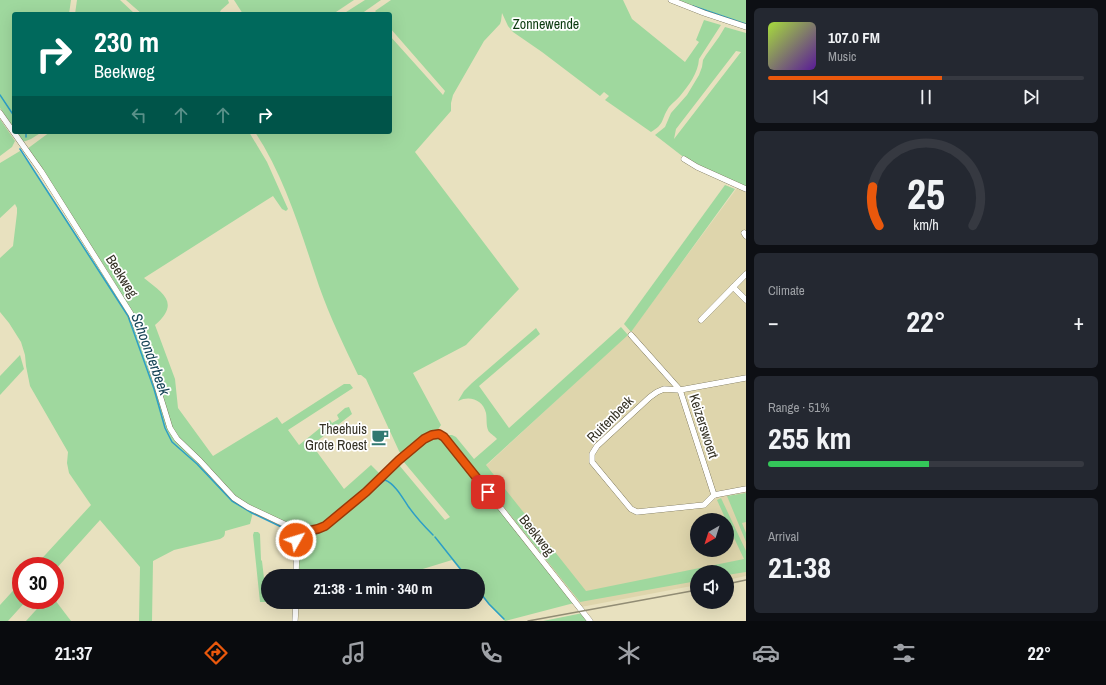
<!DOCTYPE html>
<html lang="en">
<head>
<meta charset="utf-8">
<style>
  :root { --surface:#171b24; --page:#242831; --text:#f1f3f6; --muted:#9ea1a6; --line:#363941; --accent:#ea580c }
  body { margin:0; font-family:"Archivo Narrow",sans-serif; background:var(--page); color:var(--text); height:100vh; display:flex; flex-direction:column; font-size:15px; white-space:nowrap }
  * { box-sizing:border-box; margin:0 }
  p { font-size:13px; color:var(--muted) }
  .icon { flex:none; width:22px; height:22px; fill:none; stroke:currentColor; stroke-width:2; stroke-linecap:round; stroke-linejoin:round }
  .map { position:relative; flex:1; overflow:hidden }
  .panel { display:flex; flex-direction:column; gap:8px; padding:8px; background:#0d0f14; width:360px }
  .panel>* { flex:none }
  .banner { position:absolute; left:12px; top:12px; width:380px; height:122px; border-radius:4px; box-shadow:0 4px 16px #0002; background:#00695c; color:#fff; overflow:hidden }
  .needle { width:26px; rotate:219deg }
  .buttons { position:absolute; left:690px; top:513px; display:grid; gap:8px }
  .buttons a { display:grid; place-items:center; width:44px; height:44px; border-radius:50%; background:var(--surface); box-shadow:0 4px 16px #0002; font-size:20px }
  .speed { position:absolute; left:12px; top:557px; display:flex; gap:8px; font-size:20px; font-weight:700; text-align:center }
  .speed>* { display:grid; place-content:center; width:52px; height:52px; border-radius:50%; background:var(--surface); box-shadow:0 4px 16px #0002; line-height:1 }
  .speed .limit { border:6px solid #d22; background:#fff; color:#111 }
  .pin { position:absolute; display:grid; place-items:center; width:34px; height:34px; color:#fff; margin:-17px; border-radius:8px; box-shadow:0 2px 6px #0006 }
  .me { position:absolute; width:44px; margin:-22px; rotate:51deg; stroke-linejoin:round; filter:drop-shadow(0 0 3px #0008) }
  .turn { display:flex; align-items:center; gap:14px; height:84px; padding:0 16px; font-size:18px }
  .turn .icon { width:52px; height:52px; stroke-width:2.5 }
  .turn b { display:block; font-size:28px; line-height:34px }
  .lanes { display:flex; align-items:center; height:38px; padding:0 16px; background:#0003; justify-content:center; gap:20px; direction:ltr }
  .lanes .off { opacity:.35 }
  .big { font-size:30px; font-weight:700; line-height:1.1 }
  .panel .widget { flex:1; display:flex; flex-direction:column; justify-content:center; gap:6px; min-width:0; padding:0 14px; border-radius:6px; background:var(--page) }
  .panel .dial { align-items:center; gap:0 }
  .dial svg { height:104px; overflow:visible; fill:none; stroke:var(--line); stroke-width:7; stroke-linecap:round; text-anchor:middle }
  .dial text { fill:var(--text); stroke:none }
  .song { display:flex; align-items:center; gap:12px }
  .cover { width:48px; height:48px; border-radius:6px; background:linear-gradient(135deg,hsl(80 70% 55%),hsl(270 70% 35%)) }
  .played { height:4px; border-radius:2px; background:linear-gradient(90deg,var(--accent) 55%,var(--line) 55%) }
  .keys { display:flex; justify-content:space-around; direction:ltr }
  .heat { display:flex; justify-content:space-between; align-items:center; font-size:22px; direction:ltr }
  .charge { height:6px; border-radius:3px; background:linear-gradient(90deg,#34c759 51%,var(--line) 0) }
  .trip { position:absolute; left:261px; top:569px; width:224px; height:40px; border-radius:20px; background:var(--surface); box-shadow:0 4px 16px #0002; font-weight:700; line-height:40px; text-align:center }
  .dock { display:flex; height:64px; justify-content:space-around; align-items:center; background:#090b0e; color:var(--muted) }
  .dock .icon { width:28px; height:28px }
  .dock .active { color:var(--accent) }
  .dock b { font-size:18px; color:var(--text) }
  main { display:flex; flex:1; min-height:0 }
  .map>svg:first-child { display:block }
  .built { fill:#ded5ac; fill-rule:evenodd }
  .green { fill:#9fd89e; fill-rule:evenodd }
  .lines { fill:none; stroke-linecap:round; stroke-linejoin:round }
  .stream { stroke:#2d9ec7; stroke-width:1.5 }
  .street-casing { stroke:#5f593b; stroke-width:6 }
  .street { stroke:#fff; stroke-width:5.5 }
  .rail { stroke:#918c74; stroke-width:1.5 }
  .route-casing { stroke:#983908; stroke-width:10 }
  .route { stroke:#ea580c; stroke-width:7 }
  .labels { text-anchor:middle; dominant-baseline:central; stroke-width:3.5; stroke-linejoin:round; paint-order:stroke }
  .park-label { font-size:14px; fill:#0b3a0f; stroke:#fff }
  .street-label { font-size:14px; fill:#343124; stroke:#fff }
  .poi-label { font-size:14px; fill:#343124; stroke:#fff; text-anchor:end }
  .water-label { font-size:15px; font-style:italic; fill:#174557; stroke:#fff }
</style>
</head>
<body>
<main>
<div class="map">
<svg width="746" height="621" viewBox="0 0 746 621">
  <rect width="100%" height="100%" fill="#e8e1bf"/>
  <!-- built -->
  <path class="built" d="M737,188L746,192V576L727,580V572H697V585L581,607L476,475L631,331ZM697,520H727V550H697Z"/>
  <!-- green -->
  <g class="green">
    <polygon points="0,0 71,0 69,14 14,14 14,128 0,108"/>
    <polygon points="77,0 120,0 135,14 75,14"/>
    <polygon points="126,0 228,0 229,3 221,10 219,14 142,14"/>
    <polygon points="234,0 354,0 333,14 243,14"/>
    <polygon points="365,0 381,0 361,14 343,14"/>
    <path d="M391,0H623L632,19L685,62L699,42L696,40L704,20L721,25L699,59C698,73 689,85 680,96C677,100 672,103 669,107C661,119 665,124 651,132L605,100L609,96L604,92L600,96L542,52L513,32L508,26L502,13L501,21L500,24L484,41L453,95L451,103V111L415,152L519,289L466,345L413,373L441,425L437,431L428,433L421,437L401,454L399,451L366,379L361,375H358C344,346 330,317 319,286C301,233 286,179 255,132H390V36L443,95L445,91L390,28V14H378L375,11Z"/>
    <polygon points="675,0 746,0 746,25 731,20"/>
    <path d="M725,27L746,33V187L686,159L655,135L665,127L671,113L687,95L699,75L702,67L703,60L706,55L719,37ZM736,51L741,52L674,139L676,129Z"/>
    <polygon points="0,119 15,141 12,147 0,156"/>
    <polygon points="17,132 42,132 31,139 23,142"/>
    <path d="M50,132H249L267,162L288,209L286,211L282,209L273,196L144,278C164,294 180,303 155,325L175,379L178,408L213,456L277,417L282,424L344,384H350L353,388L288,430L299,445L330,420L332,423L339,419L337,415L345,408L349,407L352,414L312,445L344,489L371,465L380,474C366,488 330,526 312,528C305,529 300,528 293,526L240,501L187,448L171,427L148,350L135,317L109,273L27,149Z"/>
    <path d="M20,151L46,188L104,277L125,307L139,338L168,428L175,440L253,512L250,524L225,531C225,536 224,537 220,539L174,550L153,561L152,621H139L140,567L100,520L55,570V566H35L91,505L69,473L67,463L68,452L30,386L26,366L25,355L21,342L9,323L0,312V258L13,246L17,213V208L15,204L0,218V163Z"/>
    <polygon points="725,185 735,189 631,332 624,324"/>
    <path d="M621,327L628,335L486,465L586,591L744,559L727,523V520H726L717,500L721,498L746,551V572L727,575V572H697V581L580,602L446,435H452L456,437L474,459L497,439C495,436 489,433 488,430C486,425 487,418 486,413C483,400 470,395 458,401L464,391L472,383L536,328L540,334L479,386L509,428Z"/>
    <polygon points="20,355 24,369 0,395 0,376"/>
    <path d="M436,439H440L444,441L574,603L505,621L489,605L478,591V576H465L452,560L400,576H299L300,534C309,535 317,535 325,531L357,505L399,465L445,520L450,517L403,461C413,451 421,442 436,439Z"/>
    <polygon points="746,493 746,522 742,523 746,533 746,542 727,496"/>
    <polygon points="254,532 258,532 260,534 261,560 262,561 266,596 268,596 268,602 260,602 253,535"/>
    <polygon points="21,582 21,600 27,600 8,621 0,621 0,605"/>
    <polygon points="45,600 55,600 71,621 26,621"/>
    <polygon points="583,613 589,621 543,621"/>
  </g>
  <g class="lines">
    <!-- stream -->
    <g class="stream">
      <polyline points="693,6 746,24"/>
      <polyline points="0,95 14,116"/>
      <polyline points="25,132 26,134 26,137"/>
      <polyline points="20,149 128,316 154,389 165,428 172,442 197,464 232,501 252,513 292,532"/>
      <path d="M343,515L385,480C395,484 402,497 408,506C415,516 424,526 433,535"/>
      <path d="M300,534C311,535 316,536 326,529"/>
      <polyline points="435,537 466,576"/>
      <polyline points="478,590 489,604 504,619"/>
    </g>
    <!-- street casing -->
    <g class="street-casing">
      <g id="street">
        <polyline points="671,0 704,13 746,27"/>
        <polyline points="0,113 41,171 131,314 146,350 170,428 177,439 200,461 234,498 248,507 297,530 310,531 318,529 325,526 366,491 399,460 424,439 432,435 439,434 444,437 450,444 590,621"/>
        <polyline points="684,159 697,167 746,189"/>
        <polyline points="744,233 746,236"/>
        <polyline points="733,287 746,300"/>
        <polyline points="701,320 746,274"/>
        <polyline points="631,335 680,390 714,495"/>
        <polyline points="714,495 704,505 637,512 631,509 592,462 592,454 597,446 650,397 657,392 664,389 680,390 746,378"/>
        <polyline points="714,495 746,489"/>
        <polyline points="296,576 297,530"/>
        <polyline points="295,621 296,602"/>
      </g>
    </g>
    <!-- street -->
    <use href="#street" class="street"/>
    <!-- rail -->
    <g class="rail">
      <polyline points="727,584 746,580"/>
      <polyline points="528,621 697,590"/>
    </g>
  </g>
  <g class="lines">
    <!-- route casing -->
    <g class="route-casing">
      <path id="route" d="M296,540L297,530C308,531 315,531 325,526L366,492L399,460L424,439L432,435L439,434L444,437L488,492"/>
    </g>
    <!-- route -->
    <use href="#route" class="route"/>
  </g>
  <!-- icons -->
  <defs>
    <g id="cafe-bare" transform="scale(1.38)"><path d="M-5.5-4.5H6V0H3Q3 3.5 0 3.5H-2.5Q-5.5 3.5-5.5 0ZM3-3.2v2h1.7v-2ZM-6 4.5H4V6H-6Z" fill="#317871" stroke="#fff" stroke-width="2.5" paint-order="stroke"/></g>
  </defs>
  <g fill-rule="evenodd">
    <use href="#cafe-bare" x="380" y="437"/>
  </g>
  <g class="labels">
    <!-- park labels -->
    <g class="park-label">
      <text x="546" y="24">Zonnewende</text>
    </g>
    <!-- street labels -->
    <g class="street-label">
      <text transform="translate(122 276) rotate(58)">Beekweg</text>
      <text transform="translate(610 419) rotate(-45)">Ruitenbeek</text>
      <text transform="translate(704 426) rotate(72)">Keizerswoert</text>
      <text transform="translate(537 535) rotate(52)">Beekweg</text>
    </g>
    <!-- poi labels -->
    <g class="poi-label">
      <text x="367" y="429">Theehuis<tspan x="367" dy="16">Grote Roest</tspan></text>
    </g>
    <!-- water labels -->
    <g class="water-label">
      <text transform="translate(151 354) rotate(70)">Schoonderbeek</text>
    </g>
  </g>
</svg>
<div class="buttons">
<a><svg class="needle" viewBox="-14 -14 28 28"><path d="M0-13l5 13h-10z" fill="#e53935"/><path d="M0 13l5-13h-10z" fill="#9ea1a6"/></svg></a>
<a><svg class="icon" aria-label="sound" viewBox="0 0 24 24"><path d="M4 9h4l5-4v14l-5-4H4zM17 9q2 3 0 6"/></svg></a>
</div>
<div class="speed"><div class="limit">30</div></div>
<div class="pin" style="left:488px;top:492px;background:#d93025"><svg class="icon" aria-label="arrive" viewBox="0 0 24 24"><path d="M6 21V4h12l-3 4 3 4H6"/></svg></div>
<svg class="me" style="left:296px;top:540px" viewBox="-20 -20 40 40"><circle r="17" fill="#ea580c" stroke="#fff" stroke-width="3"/><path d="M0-11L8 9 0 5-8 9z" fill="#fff"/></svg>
<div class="trip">21:38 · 1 min · 340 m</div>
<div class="banner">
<div class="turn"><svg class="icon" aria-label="right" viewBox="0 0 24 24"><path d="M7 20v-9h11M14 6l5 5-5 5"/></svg><div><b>230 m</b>Beekweg</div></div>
<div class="lanes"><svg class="icon off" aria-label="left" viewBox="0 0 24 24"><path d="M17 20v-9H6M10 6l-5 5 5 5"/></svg><svg class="icon off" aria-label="ahead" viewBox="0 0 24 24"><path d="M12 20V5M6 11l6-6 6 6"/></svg><svg class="icon off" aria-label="ahead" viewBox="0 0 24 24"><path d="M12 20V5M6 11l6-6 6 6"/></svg><svg class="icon" aria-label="right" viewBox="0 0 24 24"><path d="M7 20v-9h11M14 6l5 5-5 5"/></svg></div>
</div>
</div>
<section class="panel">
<div class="widget">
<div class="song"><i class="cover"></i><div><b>107.0 FM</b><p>Music</p></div></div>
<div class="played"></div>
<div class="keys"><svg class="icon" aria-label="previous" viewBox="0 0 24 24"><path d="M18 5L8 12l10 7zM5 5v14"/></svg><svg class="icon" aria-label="pause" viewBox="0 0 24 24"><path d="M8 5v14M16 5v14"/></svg><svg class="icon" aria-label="next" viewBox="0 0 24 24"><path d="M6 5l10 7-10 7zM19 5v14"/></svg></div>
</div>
<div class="widget dial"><svg viewBox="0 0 100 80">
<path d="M14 69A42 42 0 1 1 86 69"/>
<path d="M14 69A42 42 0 0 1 9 39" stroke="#ea580c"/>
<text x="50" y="56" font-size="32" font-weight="700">25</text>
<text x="50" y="72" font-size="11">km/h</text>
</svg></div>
<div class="widget"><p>Climate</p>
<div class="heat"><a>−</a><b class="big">22°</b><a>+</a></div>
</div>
<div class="widget"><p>Range · 51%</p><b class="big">255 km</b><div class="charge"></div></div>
<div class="widget"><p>Arrival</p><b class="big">21:38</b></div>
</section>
</main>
<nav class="dock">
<b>21:37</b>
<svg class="icon active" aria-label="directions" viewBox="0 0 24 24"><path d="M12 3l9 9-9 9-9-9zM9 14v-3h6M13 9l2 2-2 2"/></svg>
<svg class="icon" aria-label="music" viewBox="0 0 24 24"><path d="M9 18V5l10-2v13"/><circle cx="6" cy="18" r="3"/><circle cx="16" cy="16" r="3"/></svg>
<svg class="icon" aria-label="phone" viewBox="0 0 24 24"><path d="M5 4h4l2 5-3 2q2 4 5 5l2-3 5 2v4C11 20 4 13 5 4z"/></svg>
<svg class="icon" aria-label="climate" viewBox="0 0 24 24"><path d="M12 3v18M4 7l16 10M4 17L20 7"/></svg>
<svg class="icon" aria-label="car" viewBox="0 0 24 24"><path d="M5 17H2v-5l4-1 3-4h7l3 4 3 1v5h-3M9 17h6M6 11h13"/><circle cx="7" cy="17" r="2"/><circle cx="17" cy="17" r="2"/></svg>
<svg class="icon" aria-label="filters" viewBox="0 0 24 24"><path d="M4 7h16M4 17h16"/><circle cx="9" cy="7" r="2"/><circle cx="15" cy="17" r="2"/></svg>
<b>22°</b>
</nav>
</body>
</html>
